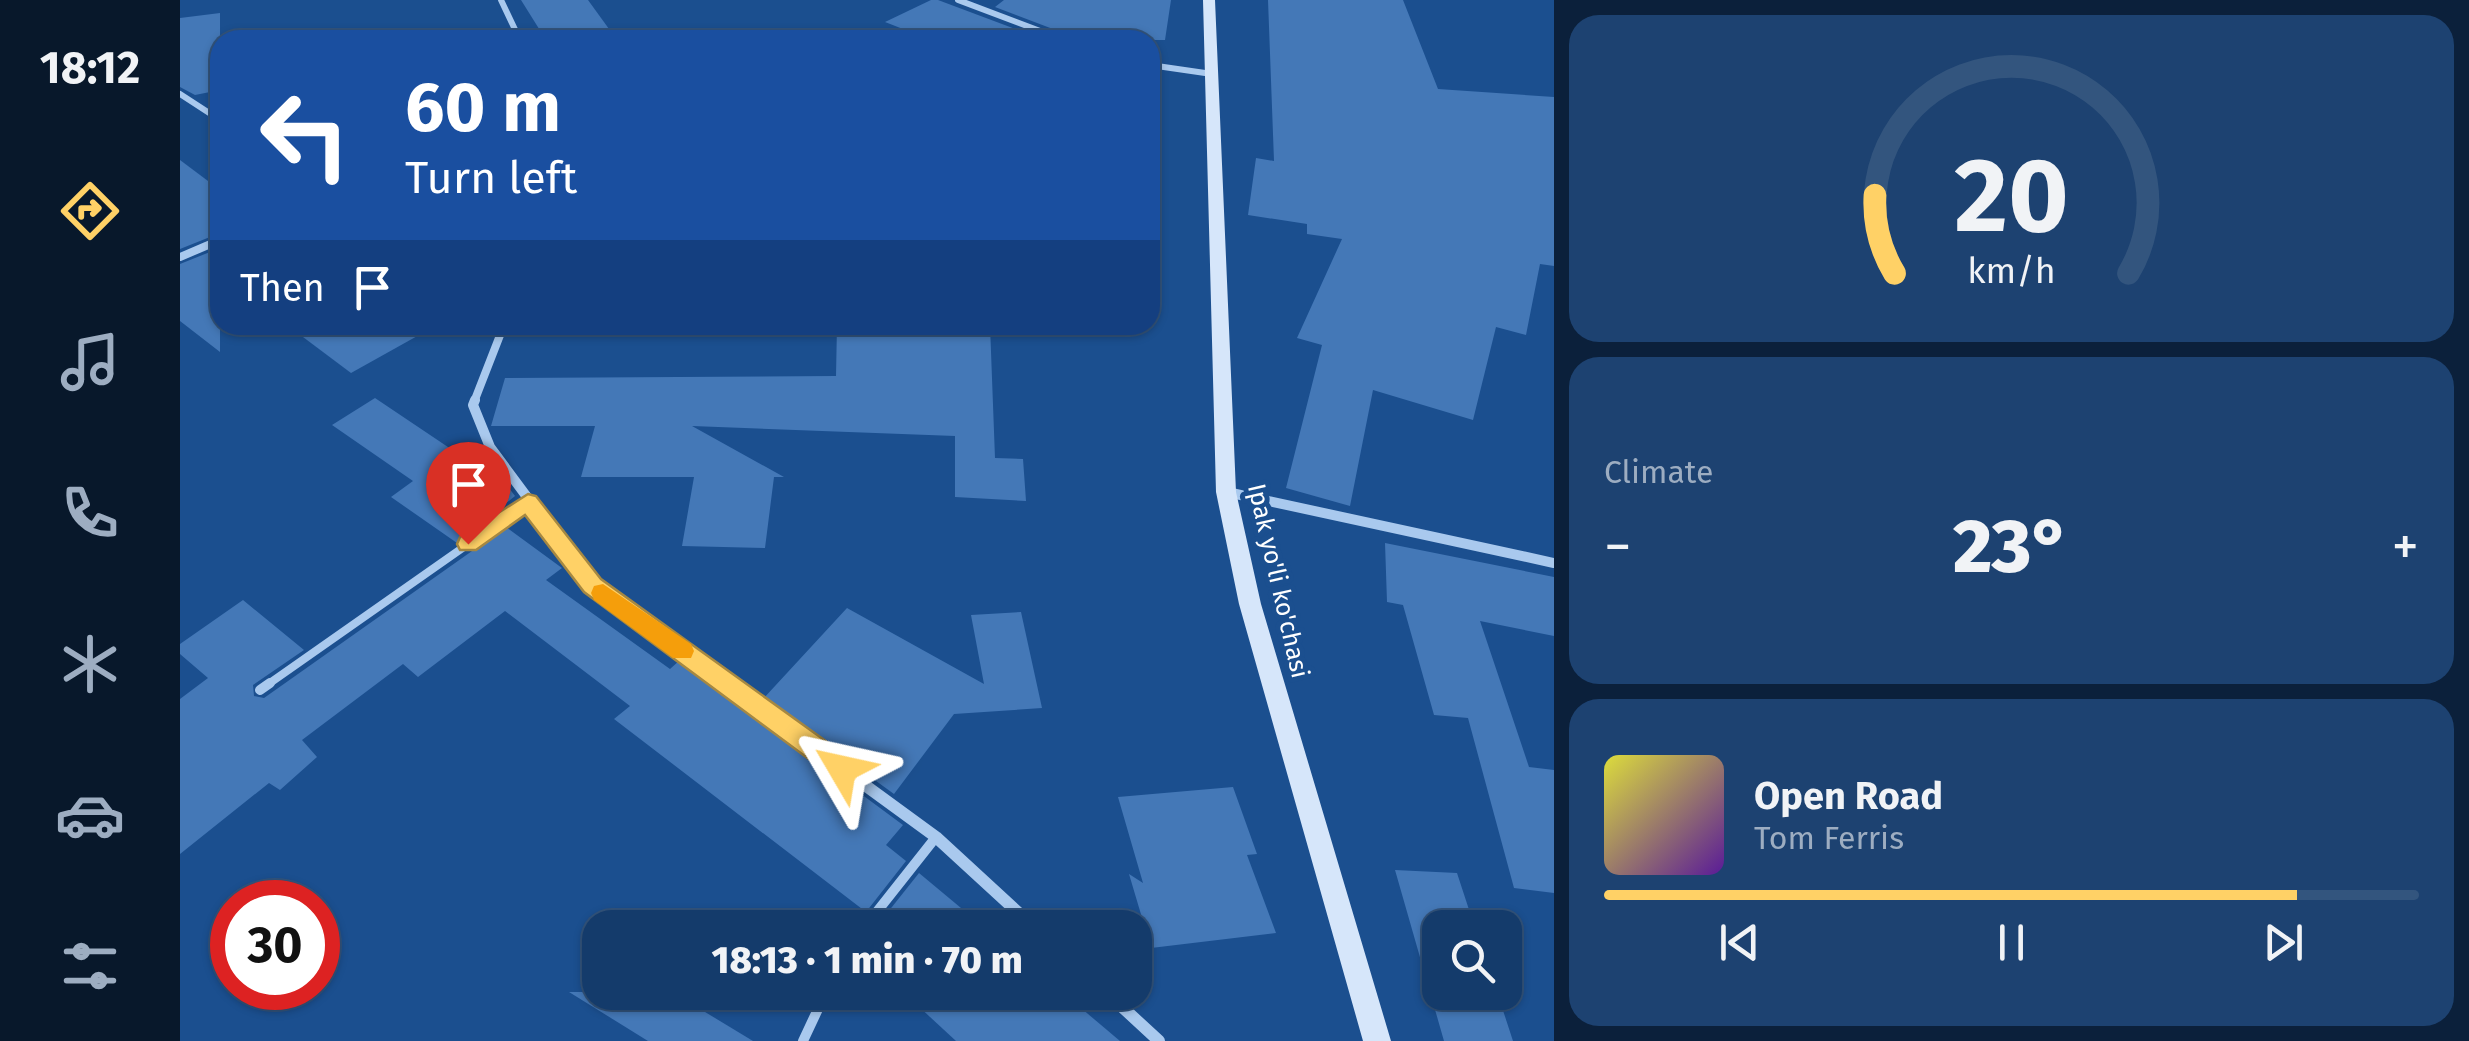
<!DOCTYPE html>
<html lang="en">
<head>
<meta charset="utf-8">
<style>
  :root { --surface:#143b6b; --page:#1d4271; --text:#f1f3f6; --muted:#9dadc1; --line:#33557e; --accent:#ffd166 }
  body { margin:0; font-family:"Fira Sans",sans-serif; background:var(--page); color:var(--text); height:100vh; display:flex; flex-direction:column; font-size:38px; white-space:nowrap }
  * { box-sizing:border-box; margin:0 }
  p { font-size:32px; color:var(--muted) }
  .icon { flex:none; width:55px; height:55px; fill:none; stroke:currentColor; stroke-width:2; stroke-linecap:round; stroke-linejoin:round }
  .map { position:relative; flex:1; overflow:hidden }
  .side { display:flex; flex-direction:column; gap:15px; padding:15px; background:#0b203b; width:915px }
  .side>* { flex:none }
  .banner { position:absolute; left:30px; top:30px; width:950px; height:305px; border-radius:30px; box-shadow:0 2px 8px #0004,0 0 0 2px var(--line); background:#1a4fa0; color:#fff; overflow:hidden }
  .tools { position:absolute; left:1242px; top:910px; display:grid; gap:20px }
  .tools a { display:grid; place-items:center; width:100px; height:100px; border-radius:20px; background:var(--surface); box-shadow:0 2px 8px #0004,0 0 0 2px var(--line); font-size:50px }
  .speed { position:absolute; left:30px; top:880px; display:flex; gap:20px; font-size:50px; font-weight:700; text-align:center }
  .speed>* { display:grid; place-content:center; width:130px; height:130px; border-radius:50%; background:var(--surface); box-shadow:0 2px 8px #0004,0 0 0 2px var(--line); line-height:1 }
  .speed .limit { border:15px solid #d22; background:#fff; color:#111 }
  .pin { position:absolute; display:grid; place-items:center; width:85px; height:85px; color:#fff; margin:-102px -42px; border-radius:50% 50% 50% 0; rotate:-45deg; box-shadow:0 0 10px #0007 }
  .pin .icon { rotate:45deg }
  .me { position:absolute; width:110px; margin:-55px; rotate:306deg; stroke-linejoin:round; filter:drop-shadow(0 0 8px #0008) }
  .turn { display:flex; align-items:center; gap:35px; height:210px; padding:0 30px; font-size:45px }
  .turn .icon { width:130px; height:130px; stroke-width:2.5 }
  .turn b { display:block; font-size:70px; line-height:85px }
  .then { display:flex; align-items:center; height:95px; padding:0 30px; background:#0003; gap:20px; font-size:38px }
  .big { font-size:75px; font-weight:800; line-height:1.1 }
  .side .tile { flex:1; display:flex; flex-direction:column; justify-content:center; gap:15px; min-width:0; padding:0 35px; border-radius:30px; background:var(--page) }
  .side .dial { align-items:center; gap:0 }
  .dial svg { height:260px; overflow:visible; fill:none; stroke:var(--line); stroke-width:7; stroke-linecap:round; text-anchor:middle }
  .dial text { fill:var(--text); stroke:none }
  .song { display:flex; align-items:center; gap:30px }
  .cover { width:120px; height:120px; border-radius:15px; background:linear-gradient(135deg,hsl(60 70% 55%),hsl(270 70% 35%)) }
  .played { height:10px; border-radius:5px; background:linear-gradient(90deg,var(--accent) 85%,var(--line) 85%) }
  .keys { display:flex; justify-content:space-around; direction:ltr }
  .heat { display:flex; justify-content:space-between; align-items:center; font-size:55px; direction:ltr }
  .trip { position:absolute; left:402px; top:910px; width:570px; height:100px; border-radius:30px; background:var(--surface); box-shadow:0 2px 8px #0004,0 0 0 2px var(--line); font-weight:800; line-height:100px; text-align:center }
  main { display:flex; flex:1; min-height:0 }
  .menu { display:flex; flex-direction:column; width:180px; justify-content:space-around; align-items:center; background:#08182b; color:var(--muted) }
  .menu .icon { width:70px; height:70px }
  .menu .current { color:var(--accent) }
  .menu b { font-size:45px; color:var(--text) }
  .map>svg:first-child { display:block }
  .building { fill:#4478b7 }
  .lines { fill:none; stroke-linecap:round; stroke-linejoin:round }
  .lane-far1 { stroke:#a9c9ee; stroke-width:8 }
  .lane { stroke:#a9c9ee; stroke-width:10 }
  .street-far3 { stroke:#a9c9ee; stroke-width:6 }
  .street-far2 { stroke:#a9c9ee; stroke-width:8 }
  .street-far1 { stroke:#a9c9ee; stroke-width:10 }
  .street { stroke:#a9c9ee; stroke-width:12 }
  .secondary { fill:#d6e6fa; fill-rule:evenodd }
  .route { fill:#ffd166; stroke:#a68842; stroke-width:2.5 }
  .slow { fill:#f59e0b }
  .labels { text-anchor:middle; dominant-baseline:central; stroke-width:10; stroke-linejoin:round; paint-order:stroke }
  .street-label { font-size:25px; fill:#fff; stroke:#1b4f8f }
</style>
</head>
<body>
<main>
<nav class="menu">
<b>18:12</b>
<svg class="icon current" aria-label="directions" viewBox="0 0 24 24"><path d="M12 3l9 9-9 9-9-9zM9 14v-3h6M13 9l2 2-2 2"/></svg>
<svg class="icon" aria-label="music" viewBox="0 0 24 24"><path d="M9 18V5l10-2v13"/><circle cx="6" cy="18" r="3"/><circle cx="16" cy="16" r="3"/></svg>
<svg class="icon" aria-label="phone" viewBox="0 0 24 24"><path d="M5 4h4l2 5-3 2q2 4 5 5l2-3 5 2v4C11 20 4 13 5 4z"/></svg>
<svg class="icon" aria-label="climate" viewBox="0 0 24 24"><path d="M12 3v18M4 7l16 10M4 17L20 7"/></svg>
<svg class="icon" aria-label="car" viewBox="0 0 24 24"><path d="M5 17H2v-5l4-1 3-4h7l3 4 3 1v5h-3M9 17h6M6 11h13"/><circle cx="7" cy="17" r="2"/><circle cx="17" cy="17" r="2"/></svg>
<svg class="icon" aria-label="filters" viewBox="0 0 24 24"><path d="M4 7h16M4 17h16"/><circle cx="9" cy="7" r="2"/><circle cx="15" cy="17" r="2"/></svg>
</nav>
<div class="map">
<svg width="1374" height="1041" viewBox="0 0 1374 1041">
  <rect width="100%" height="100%" fill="#1b4f8f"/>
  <!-- building -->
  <g class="building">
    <polygon points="341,0 408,0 437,40 366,40"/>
    <polygon points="751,0 758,0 865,40 751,40 705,22"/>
    <polygon points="824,0 991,0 985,40 891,40 886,34 815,7"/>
    <polygon points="1088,0 1223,0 1258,89 1374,97 1374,266 1360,264 1346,335 1316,327 1293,420 1193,390 1170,506 1106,488 1142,345 1117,338 1162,239 1127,234 1127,224 1068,215 1076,158 1094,161"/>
    <polygon points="40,13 40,90 15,95 0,87 0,18"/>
    <polygon points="0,160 40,190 40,233 0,249"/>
    <polygon points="40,248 40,352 0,321 0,264"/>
    <polygon points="107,325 257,325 171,373"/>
    <polygon points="657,325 810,325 815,458 843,459 846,501 775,497 775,436 512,426 604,477 594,477 585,548 502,546 514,477 401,477 415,426 311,426 325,378 656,376"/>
    <polygon points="195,398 329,488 335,496 277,543 211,497 233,481 152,425"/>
    <polygon points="326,527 382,568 366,580 490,669 500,660 723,825 706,845 726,861 686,912 434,719 450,706 325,611 238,677 223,664 122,740 137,757 100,790 89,783 0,854 0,699 28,678 0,654 0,644 63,600 124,650 73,685 74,696 84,698"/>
    <polygon points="1205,543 1374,577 1374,636 1300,621 1349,767 1374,770 1374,893 1334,888 1288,718 1254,715 1223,605 1207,602"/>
    <polygon points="667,608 804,684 791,615 841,612 862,708 774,714 714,794 583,699"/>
    <polygon points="1053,787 1077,854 1067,855 1096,933 971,948 949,874 963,883 938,797"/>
    <polygon points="1215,870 1277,873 1295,928 1260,928 1260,992 1317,992 1333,1041 1264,1041"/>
    <polygon points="739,873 805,928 706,928 700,922"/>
    <polygon points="389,992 492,992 573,1041 468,1041"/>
    <polygon points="723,992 882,992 940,1041 776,1041"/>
  </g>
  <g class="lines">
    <!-- lane-far1 -->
    <polyline class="lane-far1" points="87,685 348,502"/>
    <!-- lane -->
    <g class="lane">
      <polyline points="80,690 90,683"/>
      <polyline points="684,928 756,837"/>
      <polyline points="623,1041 646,992"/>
    </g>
    <!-- street-far3 -->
    <g class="street-far3">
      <polyline points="321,0 340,40"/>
      <polyline points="778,0 884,40"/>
      <polyline points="970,65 1032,74"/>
      <polyline points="0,94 40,120"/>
    </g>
    <!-- street-far2 -->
    <g class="street-far2">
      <polyline points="0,257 40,240"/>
      <polyline points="294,402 324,325"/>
    </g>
    <!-- street-far1 -->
    <g class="street-far1">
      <polyline points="295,400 293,405 310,447 413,586 549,685"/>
      <polyline points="1047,492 1374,563"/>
    </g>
    <!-- street -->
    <g class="street">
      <polyline points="545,683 756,837 855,928"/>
      <polyline points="926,992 979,1041"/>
    </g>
    <!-- secondary -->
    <polygon class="secondary" points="1023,0 1035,0 1056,492 1081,604 1211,1041 1183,1041 1059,604 1036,492"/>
  </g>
  <!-- route -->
  <polygon class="route" points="348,494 356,496 421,579 672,760 676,769 672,777 662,781 653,777 404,592 345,515 296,550 280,550 277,544 280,537"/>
  <!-- slow -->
  <polygon class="slow" points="423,584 511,644 514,651 511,658 493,658 414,600 411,593 414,586"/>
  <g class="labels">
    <!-- street labels -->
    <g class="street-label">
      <text transform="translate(1098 581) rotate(77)">Ipak yo'li ko'chasi</text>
    </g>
  </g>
</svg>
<div class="tools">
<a><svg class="icon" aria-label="search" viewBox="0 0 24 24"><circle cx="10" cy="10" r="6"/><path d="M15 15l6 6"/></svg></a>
</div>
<div class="speed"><div class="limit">30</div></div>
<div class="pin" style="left:288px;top:544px;background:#d93025"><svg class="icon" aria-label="arrive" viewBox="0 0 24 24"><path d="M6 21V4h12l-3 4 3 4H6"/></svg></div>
<svg class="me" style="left:662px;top:769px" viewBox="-20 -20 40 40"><path d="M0-17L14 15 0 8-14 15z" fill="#ffd166" stroke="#fff" stroke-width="4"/></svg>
<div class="trip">18:13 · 1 min · 70 m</div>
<div class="banner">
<div class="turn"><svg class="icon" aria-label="left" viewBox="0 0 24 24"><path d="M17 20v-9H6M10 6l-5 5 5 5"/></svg><div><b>60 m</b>Turn left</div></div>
<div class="then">Then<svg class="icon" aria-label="arrive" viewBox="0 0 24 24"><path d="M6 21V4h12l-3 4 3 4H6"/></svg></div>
</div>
</div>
<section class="side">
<div class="tile dial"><svg viewBox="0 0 100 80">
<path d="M14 69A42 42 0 1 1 86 69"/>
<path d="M14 69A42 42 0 0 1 8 45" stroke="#ffd166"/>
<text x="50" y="56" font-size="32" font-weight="700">20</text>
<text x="50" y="72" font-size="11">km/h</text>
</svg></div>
<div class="tile"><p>Climate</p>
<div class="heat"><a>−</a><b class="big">23°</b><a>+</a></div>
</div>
<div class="tile">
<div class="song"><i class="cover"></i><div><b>Open Road</b><p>Tom Ferris</p></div></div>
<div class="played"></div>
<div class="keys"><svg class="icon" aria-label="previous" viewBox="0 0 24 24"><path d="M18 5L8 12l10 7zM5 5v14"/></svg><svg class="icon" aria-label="pause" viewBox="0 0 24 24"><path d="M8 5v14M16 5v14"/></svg><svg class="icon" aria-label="next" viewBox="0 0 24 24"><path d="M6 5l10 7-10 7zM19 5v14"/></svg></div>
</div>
</section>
</main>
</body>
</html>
